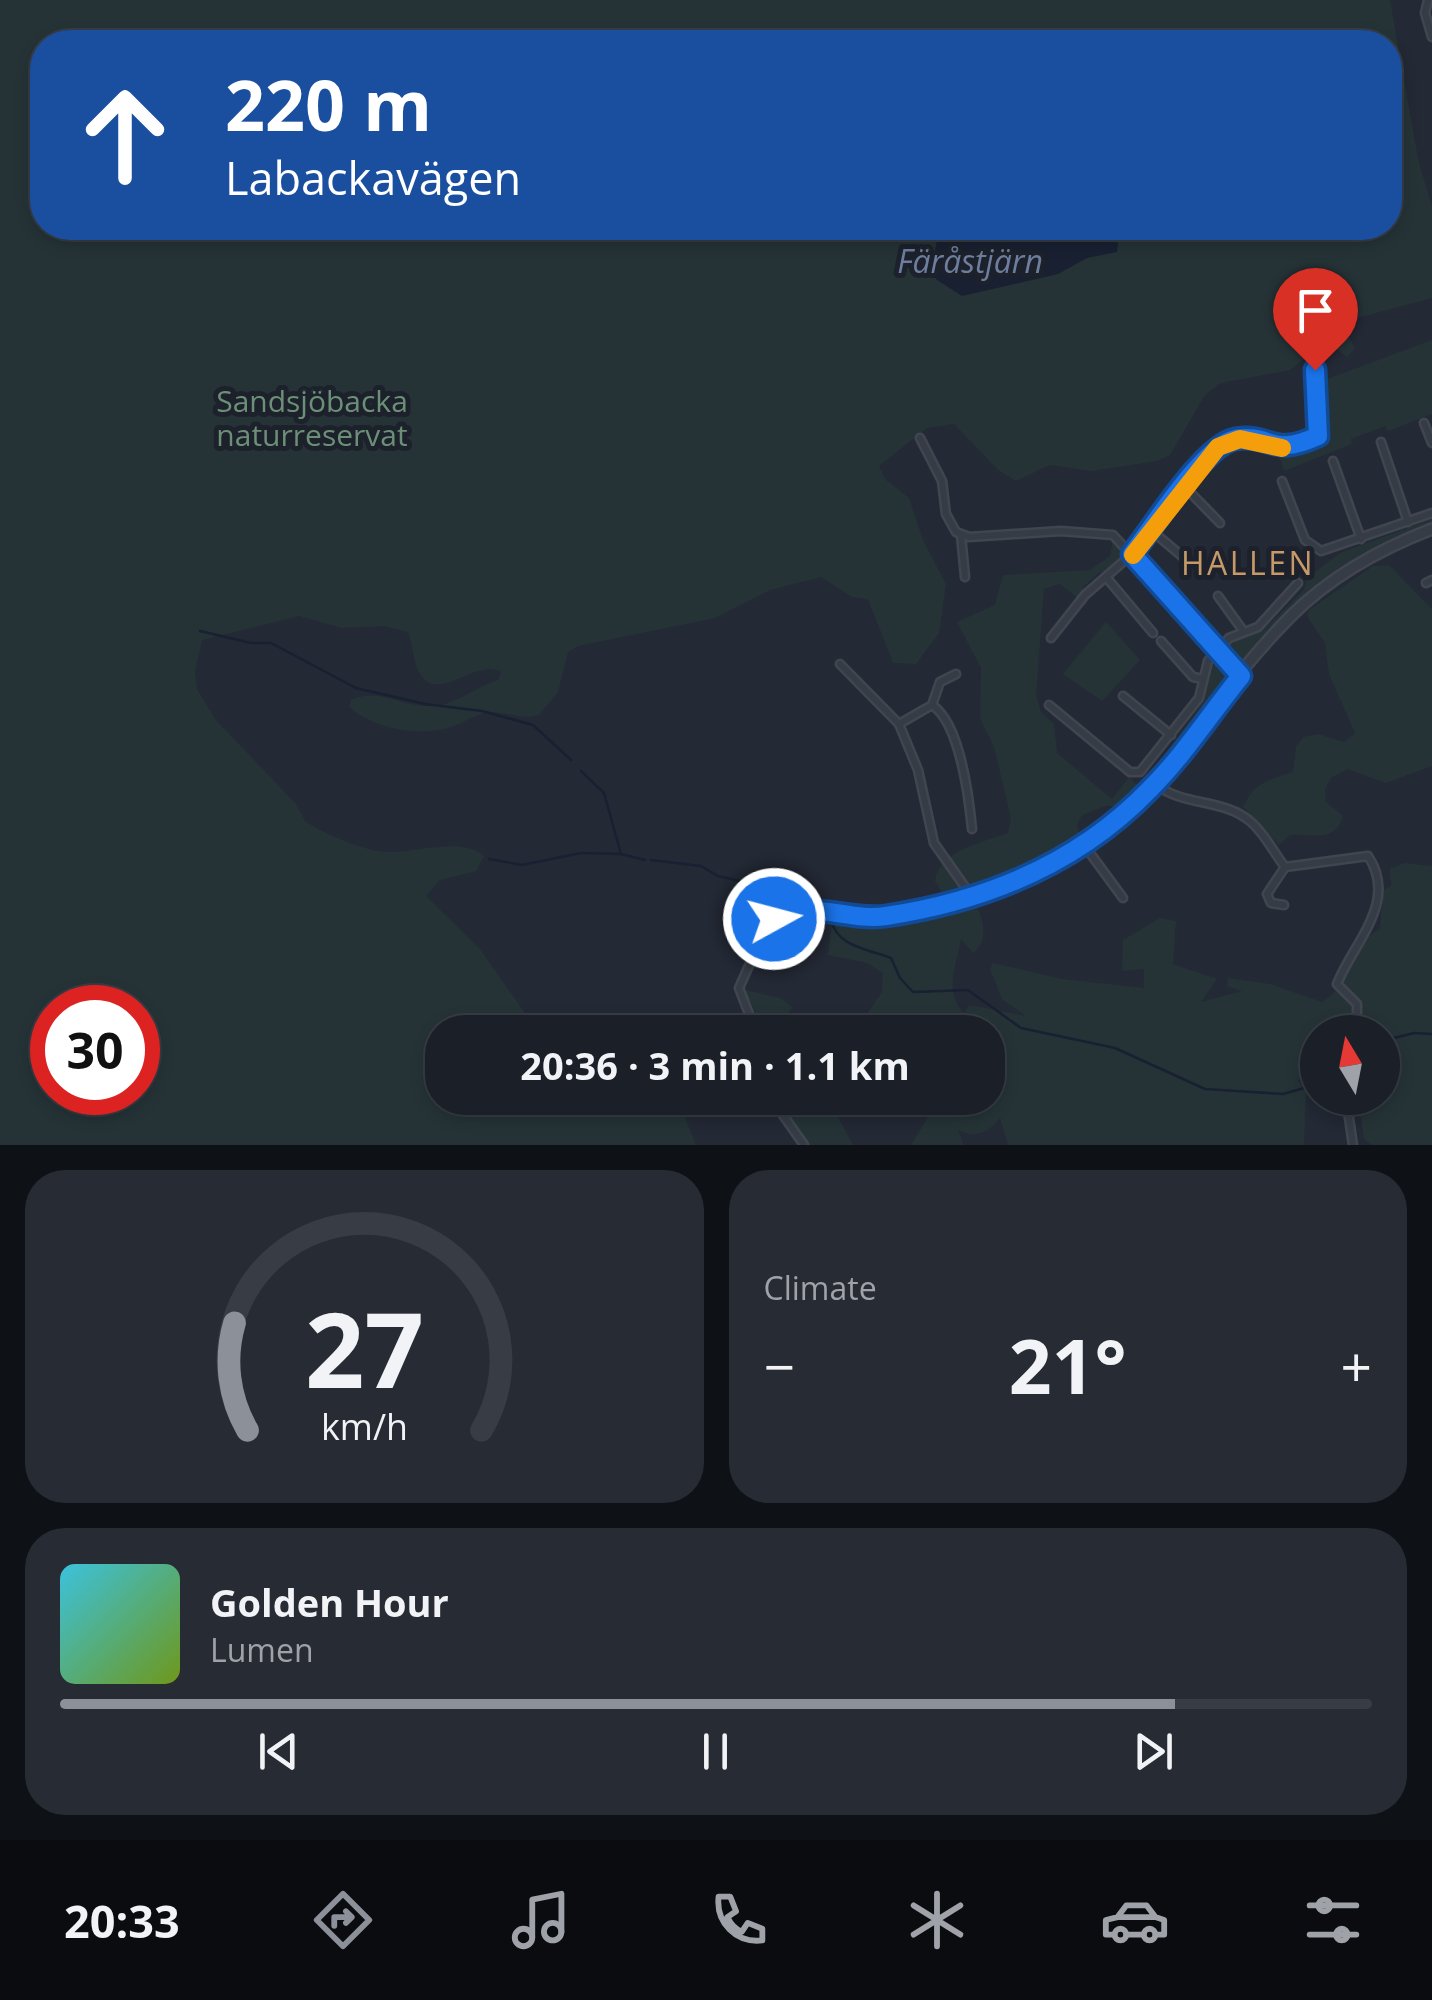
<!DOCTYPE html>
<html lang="en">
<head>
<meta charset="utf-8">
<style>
  :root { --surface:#1a1f28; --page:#272c34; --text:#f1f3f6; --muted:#9fa2a8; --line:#383d45; --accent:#8c9099 }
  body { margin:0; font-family:"Open Sans",sans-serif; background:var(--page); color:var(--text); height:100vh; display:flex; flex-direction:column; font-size:38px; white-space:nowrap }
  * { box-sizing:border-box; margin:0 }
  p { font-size:32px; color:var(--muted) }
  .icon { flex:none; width:55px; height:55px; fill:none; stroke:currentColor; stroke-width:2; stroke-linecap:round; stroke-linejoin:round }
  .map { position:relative; height:1145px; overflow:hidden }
  .details { display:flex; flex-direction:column; gap:25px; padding:25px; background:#0e1116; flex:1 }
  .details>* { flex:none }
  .guide { position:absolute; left:30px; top:30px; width:1372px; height:210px; border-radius:40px; box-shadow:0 5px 15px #0003,0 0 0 2px var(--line); background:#1a4fa0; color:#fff; overflow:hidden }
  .needle { width:65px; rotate:350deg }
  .fabs { position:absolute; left:1300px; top:1015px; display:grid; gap:20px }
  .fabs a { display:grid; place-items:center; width:100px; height:100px; border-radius:50%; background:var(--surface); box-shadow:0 5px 15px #0003,0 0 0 2px var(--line); font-size:50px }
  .speed { position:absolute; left:30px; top:985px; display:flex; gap:20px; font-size:50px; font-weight:700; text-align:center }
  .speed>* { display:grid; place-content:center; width:130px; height:130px; border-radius:50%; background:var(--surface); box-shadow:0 5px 15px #0003,0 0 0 2px var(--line); line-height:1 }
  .speed .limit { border:15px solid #d22; background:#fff; color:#111 }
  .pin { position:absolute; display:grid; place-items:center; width:85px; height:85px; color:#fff; margin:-102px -42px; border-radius:50% 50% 50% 0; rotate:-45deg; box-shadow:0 0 10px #0007 }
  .pin .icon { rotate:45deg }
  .me { position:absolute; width:110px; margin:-55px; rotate:83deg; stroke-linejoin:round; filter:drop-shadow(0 0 8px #0008) }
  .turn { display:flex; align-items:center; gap:35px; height:210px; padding:0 30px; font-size:45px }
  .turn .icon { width:130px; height:130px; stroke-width:2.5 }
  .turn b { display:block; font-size:70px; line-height:85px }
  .big { font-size:75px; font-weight:700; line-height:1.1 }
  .details .card { flex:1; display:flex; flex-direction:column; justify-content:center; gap:15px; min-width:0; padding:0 35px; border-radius:40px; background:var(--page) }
  .details .dial { align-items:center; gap:0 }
  .dial svg { height:260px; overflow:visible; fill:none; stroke:var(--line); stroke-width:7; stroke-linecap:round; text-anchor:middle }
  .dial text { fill:var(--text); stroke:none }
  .song { display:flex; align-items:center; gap:30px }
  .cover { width:120px; height:120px; border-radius:15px; background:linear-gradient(135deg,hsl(190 70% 55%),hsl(80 70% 35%)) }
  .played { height:10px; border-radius:5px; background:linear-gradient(90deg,var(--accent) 85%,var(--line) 85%) }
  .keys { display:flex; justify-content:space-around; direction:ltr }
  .heat { display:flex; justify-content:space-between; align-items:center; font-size:55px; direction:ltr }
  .details .tiles { flex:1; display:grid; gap:25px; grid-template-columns:1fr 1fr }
  .card:last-child { grid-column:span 2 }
  .trip { position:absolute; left:425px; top:1015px; width:580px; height:100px; border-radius:40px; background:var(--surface); box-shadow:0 5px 15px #0003,0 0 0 2px var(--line); font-weight:700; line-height:100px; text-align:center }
  .tab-bar { display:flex; height:160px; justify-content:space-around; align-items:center; background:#0a0c10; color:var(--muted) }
  .tab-bar .icon { width:70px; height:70px }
  .tab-bar .active { color:var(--accent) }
  .tab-bar b { font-size:45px; color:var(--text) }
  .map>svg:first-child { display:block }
  .green { fill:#253337; fill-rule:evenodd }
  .water { fill:#182032 }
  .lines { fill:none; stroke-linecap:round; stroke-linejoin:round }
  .stream { stroke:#182032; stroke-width:2.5 }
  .minor-casing { stroke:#404550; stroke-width:11 }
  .tertiary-casing { stroke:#404550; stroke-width:14 }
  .minor { stroke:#363c46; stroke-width:6 }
  .tertiary { stroke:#363c46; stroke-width:9 }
  .route-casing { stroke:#114b97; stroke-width:25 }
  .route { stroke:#1a73e8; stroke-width:18 }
  .slow { stroke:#f59e0b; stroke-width:18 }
  .labels { text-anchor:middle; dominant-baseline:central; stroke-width:10; stroke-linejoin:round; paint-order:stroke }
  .park-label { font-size:30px; fill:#6b9077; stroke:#1c212b }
  .water-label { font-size:32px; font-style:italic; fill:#6e7e9e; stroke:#1c212b }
  .neighbourhood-label { font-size:32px; letter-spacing:2.5px; fill:#c69969; stroke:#1c212b }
</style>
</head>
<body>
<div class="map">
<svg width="1432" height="1145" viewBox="0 0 1432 1145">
  <rect width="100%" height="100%" fill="#232935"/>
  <!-- green -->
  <g class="green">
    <path d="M0,0H1390L1419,164L1432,206V298L1350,320L1345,330L1355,348L1347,357L1330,344H1323L1290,370L1221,383L1205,395L1170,455L1157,461L1091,471L1050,465L1016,481L998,470L954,424L927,428L879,466L885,479L909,498L923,540L946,584L939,633L916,664L893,663L868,599L852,597L821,577L770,590L715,618L578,646L568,652L558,692L539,715C519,721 504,709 485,713C472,716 460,725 448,728C417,737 373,728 349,707L351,700C379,687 401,707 430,706C455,706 475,687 498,680L501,672C474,658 437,706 419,672C413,661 413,644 408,632L384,626L342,628L299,616L202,640L195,671L197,689L215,719L296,804L305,821C323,833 356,847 377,851C408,857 459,834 484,856L476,871L440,880L426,896L480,949L538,1032H442V1098H677L696,1145H0ZM42,42H1390V228H42ZM52,1008H138V1092H52Z"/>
    <polygon points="1432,340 1432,414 1388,431 1385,426 1351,439 1352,444 1284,471 1280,457 1284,452 1327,437 1322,381"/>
    <polygon points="1432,519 1432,526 1359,560 1241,667 1226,653 1231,642 1262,631 1304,590 1307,578 1340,553"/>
    <path d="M1113,539L1128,555L1105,576L1100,572L1083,587L1087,592L1081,601L1060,584L1044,589L1036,695L1041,712L1054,724L1057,753L1112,799L1129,777L1140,788L1204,701L1211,666L1222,661L1235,677L1205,721L1124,807L1106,806L1082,815L1077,825L1081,842L1025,873L946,900L935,881C938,851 984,842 1008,833L1011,818L994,747L980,718L981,668L957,622L995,605L1003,575L1090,570L1110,556Z"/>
    <path d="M1373,566H1390L1432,609V766L1386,783L1347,769L1331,778L1325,790L1326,802L1343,816C1335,844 1312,833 1290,835L1279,845L1243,807C1254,782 1269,780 1293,772L1296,747L1303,737L1318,734L1344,742L1355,733L1329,674L1325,643L1307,616L1309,610Z"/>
    <polygon points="1106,622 1140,660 1102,701 1063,674"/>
    <path d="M1404,863L1432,866V1145H1372L1364,1139L1361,1118L1352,1109L1350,1098H1382V1032H1362L1363,1021L1355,1032H1318L1317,1076L1297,1080L1306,1090L1304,1145H1008L1000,1118C991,1132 973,1139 958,1130L964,1145H911L929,1115L931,1098H988V1032H838L845,1013L867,1014L882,992L883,973L867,963L828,955L832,922C870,925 908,924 945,913C952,911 959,902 972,902C985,914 989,942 973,953L961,939C957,963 943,992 964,1013L969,1005L1026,1016L1002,999L990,969L993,963L1062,979L1144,988V969L1122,971L1123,940L1160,918L1176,921L1173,964L1217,979L1201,1002L1242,991L1227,986L1228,978L1270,984L1322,1002C1353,985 1350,944 1380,929L1383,890L1391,886L1390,869Z"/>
    <polygon points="745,990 780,998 792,1007 778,1032 764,1031"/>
    <polygon points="745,1098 804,1098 837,1115 853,1145 805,1145 791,1137 779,1111 749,1108"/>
  </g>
  <!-- water -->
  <polygon class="water" points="950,228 1120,228 1117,252 1087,258 1058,274 962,296 937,280 930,269 938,237"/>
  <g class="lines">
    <!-- stream -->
    <g class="stream">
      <polyline points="200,631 251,643 271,643 356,688 425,704 482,711 533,725 571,760"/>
      <polyline points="581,771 604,793 621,854 645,860"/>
      <polyline points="489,859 522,865 581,853 621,854"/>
      <polyline points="651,860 701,866 718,876 748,883 760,897 777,904 803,896 827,904 831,912"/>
      <path d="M831,920C838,948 869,949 891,958L900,978L913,992L968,990L1021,1028L1115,1048L1205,1089L1283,1094L1318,1084"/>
      <polyline points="1382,1041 1414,1033 1432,1034"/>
    </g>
    <!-- minor casing -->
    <g class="minor-casing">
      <g id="minor">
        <polyline points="1428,0 1425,13 1432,37"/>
        <polyline points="1424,423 1432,443"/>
        <polyline points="920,438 942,481 946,514 956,532 969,537 1061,531 1113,535 1241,676"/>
        <polyline points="1381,442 1408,522"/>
        <polyline points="1333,461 1361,539"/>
        <polyline points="1282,481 1305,540 1321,551 1432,513"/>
        <polyline points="1184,486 1220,523"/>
        <polyline points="1151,530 1190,563"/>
        <polyline points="961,535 965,577"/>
        <polyline points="1106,577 1153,633"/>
        <polyline points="1426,583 1432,580"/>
        <polyline points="1218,596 1244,632"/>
        <polyline points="1051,638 1085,595 1132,554 1218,447 1240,439 1284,448 1318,436 1321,423 1315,370"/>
        <polyline points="1161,641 1193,677 1203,679"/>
        <polyline points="1123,696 1171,735"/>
        <path d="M932,705C960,723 969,798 972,829"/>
        <polyline points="1049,705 1130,772 1140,772 1199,698 1208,661 1229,638 1258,627 1298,583"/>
        <polyline points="899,724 932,705 940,682 956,674"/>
        <path d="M1155,784C1184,807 1224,798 1251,822C1265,834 1274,853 1285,867L1368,856C1399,902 1353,943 1337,984L1357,1004V1032"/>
        <polyline points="1084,845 1123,898"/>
        <polyline points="1284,905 1271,903 1267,894 1285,867"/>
        <polyline points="756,1032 739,988 764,932 781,914 799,910 878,917 972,897 934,843 918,770 899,724 840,664"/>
        <polyline points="771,1098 804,1145"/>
        <polyline points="1346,1098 1353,1145"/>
      </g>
    </g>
    <!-- tertiary casing -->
    <g class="tertiary-casing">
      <path id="tertiary" d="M972,897C1148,845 1176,732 1291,616C1331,576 1380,549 1432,529"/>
    </g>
    <!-- minor -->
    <use href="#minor" class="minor"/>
    <!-- tertiary -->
    <use href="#tertiary" class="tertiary"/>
  </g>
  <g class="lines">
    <!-- route casing -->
    <g class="route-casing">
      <path id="route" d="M774,919C807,898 850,922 886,916C986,901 1079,863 1150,789C1184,755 1211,713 1241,676L1132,554C1153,527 1204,445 1235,439C1272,433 1270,458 1318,436L1315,370"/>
    </g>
    <!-- route -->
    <use href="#route" class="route"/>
    <!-- slow -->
    <polyline class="slow" points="1133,555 1218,447 1240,439 1282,448"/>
  </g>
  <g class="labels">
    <!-- park labels -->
    <g class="park-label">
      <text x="312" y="400">Sandsjöbacka<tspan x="312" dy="34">naturreservat</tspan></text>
    </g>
    <!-- water labels -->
    <g class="water-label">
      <text x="970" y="260">Färåstjärn</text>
    </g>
    <!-- neighbourhood labels -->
    <g class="neighbourhood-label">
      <text x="1248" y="562">HALLEN</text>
    </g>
  </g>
</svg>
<div class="fabs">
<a><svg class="needle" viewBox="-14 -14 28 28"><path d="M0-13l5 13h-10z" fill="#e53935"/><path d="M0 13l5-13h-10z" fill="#9fa2a8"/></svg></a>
</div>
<div class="speed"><div class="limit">30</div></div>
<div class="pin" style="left:1315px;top:370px;background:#d93025"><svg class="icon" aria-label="arrive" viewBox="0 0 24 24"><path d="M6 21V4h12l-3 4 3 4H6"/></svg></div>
<svg class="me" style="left:774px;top:919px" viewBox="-20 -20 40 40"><circle r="17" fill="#1a73e8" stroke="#fff" stroke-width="3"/><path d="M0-11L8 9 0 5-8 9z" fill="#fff"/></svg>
<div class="trip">20:36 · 3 min · 1.1 km</div>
<div class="guide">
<div class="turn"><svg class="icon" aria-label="ahead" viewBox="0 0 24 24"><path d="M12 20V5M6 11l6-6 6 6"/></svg><div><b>220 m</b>Labackavägen</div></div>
</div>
</div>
<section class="details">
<div class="tiles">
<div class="card dial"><svg viewBox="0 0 100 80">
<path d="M14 69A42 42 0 1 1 86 69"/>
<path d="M14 69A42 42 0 0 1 10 36" stroke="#8c9099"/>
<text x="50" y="56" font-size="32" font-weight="700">27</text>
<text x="50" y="72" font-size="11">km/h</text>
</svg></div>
<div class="card"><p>Climate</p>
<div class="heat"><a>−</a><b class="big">21°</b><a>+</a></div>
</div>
<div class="card">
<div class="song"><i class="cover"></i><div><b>Golden Hour</b><p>Lumen</p></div></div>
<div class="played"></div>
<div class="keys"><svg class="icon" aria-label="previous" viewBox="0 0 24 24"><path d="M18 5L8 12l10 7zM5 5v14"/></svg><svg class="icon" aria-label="pause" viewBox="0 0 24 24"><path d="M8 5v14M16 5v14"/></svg><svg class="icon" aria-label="next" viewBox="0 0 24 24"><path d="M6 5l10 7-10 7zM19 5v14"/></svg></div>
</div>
</div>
</section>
<nav class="tab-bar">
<b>20:33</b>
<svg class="icon active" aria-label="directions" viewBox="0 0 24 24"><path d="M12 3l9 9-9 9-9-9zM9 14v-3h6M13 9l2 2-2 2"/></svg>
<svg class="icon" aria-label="music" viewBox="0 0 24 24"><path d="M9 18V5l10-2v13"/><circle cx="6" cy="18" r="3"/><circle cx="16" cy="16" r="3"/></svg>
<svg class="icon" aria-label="phone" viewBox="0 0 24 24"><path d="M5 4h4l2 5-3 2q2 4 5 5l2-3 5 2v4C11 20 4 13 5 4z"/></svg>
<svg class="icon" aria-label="climate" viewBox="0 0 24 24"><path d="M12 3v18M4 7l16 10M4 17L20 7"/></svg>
<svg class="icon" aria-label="car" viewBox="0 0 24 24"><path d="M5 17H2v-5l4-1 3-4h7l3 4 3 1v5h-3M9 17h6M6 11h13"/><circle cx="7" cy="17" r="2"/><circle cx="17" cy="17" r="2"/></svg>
<svg class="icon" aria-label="filters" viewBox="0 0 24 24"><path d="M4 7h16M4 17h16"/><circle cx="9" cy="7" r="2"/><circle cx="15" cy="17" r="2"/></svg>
</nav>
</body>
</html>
